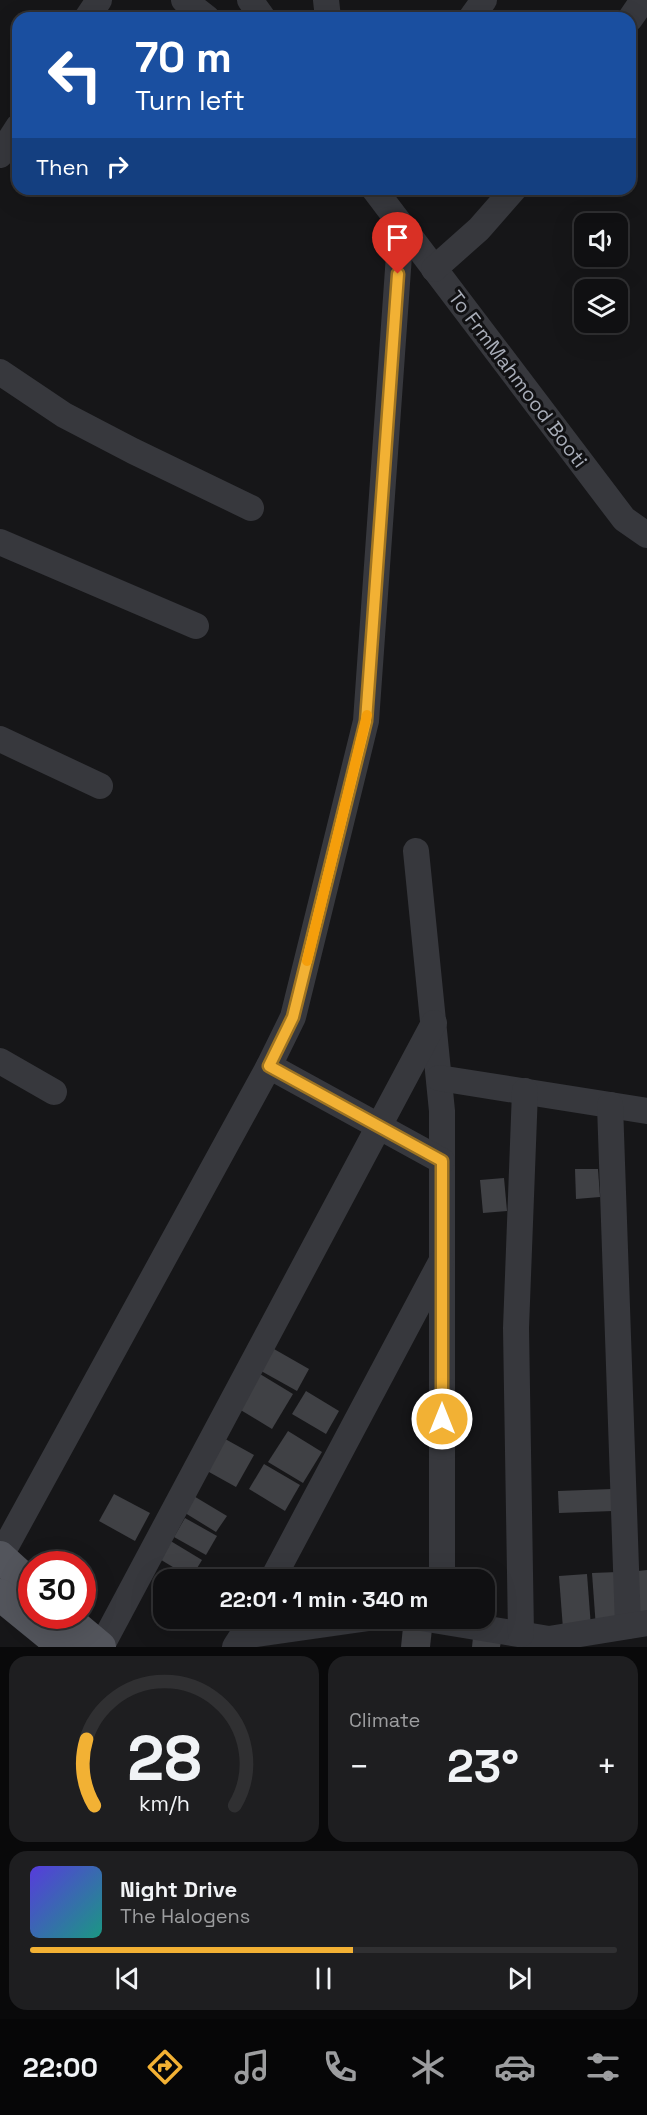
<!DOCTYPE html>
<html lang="en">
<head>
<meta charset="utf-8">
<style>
  :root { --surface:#101012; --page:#1e1e20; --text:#f1f3f6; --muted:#9c9d9f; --line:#303032; --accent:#f2b134 }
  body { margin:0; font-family:"Space Grotesk",sans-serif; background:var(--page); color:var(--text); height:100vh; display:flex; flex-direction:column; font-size:22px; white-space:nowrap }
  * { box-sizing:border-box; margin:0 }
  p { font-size:20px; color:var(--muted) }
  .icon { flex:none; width:33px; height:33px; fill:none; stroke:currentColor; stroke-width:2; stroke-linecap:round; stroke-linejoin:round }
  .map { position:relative; height:1647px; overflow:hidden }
  .drawer { display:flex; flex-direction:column; gap:9px; padding:9px; background:#09090a; flex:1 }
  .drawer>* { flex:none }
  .banner { position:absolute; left:12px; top:12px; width:624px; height:183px; border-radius:18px; box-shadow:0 6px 24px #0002,0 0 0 2px var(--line); background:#1a4fa0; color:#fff; overflow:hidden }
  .controls { position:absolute; left:574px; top:213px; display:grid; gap:12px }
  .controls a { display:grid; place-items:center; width:54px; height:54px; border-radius:12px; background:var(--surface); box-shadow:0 6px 24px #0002,0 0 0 2px var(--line); font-size:30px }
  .speed { position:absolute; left:18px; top:1551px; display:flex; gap:12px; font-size:30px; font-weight:700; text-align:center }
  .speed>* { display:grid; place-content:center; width:78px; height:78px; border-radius:50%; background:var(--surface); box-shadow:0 6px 24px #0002,0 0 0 2px var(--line); line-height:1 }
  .speed .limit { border:9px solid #d22; background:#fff; color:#111 }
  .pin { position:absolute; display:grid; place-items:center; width:51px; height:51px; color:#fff; margin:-62px -26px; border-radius:50% 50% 50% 0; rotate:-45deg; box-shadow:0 0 6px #0007 }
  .pin .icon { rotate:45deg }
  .me { position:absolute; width:66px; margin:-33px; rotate:0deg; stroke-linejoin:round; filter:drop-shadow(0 0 4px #0008) }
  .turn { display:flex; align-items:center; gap:21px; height:126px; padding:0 24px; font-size:27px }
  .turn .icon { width:78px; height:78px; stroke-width:2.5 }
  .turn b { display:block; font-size:42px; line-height:51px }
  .then { display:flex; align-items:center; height:57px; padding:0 24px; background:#0003; gap:12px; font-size:22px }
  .big { font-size:45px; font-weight:800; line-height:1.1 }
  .drawer .tile { flex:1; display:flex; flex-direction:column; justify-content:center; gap:9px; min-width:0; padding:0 21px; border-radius:18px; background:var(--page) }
  .drawer .dial { align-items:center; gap:0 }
  .dial svg { height:156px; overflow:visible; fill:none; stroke:var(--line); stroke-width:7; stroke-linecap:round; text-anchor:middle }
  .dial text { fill:var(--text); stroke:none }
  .song { display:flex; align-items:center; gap:18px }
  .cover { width:72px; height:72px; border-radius:9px; background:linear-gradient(135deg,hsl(250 70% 55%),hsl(170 70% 35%)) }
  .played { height:6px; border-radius:3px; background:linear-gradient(90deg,var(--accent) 55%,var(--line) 55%) }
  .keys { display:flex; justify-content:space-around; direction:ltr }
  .heat { display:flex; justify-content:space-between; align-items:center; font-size:33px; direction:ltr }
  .drawer .tiles { flex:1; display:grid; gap:9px; grid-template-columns:1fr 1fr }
  .tile:last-child { grid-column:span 2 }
  .trip { position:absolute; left:153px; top:1569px; width:342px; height:60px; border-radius:18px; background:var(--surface); box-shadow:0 6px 24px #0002,0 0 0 2px var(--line); font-weight:800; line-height:60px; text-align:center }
  .tabs { display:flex; height:96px; justify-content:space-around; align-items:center; background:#060607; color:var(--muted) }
  .tabs .icon { width:42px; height:42px }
  .tabs .active { color:var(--accent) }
  .tabs b { font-size:27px; color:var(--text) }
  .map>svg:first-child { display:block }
  .building { fill:#404145 }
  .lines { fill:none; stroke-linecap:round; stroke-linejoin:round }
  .minor { stroke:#37383d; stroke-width:26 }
  .major { stroke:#53555c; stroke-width:32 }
  .route-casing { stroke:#9d7322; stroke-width:15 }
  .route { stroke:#f2b134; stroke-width:10 }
  .slow { stroke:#f59e0b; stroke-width:10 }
  .labels { text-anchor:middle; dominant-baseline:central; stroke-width:6; stroke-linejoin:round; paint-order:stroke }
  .street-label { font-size:20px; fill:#a8adb8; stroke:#111113 }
</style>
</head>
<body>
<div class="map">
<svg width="647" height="1647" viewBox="0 0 647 1647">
  <rect width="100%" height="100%" fill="#161618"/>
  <!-- building -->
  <g class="building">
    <polygon points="575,1169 598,1169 600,1197 576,1199"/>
    <polygon points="504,1178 507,1211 483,1213 480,1180"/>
    <polygon points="267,1345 309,1369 297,1391 254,1367"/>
    <polygon points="255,1371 293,1394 272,1429 234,1406"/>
    <polygon points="306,1391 339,1411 326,1434 292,1414"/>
    <polygon points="288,1431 322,1452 303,1483 268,1462"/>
    <polygon points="218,1435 254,1455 236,1487 200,1467"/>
    <polygon points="264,1464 300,1485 285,1511 249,1489"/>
    <polygon points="612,1489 613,1511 559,1513 558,1491"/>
    <polygon points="187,1492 227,1516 216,1532 177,1508"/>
    <polygon points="114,1494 150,1513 135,1541 99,1521"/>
    <polygon points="185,1518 217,1536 206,1555 174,1537"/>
    <polygon points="164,1537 202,1560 191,1578 153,1555"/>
    <polygon points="647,1570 647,1611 631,1612 629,1572"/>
    <polygon points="618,1572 621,1627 596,1628 592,1573"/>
    <polygon points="587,1574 591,1627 563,1629 559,1576"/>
    <polygon points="403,1627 432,1629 430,1647 401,1647"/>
    <polygon points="473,1637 501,1642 500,1647 472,1647"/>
  </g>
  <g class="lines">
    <!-- minor -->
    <g class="minor">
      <polyline points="184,0 207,18"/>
      <polyline points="250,0 263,18"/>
      <polyline points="326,0 328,18"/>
      <polyline points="87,18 99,0"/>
      <polyline points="471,18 484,0"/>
      <polyline points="630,19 643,0"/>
      <polyline points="0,155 18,127"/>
      <polyline points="374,189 624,519 647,535"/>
      <polyline points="434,269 479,229 514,189"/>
      <polyline points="0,372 64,415 133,451 251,508"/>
      <polyline points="0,542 196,626"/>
      <polyline points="0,739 100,786"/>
      <polyline points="416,851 442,1111 442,1580"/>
      <polyline points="0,1061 54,1092"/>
      <polyline points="269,1066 442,1161"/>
      <polyline points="439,1078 647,1111"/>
      <polyline points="610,1105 628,1626"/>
      <polyline points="0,1557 269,1066 293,1017 366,721 401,227"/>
      <polyline points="272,1580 441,1262"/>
      <polyline points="421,1618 549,1639 647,1623"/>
      <polyline points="521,1634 516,1328 525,1091"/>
      <polyline points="101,1647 434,1023"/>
      <polyline points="235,1647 242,1636 369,1618"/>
    </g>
    <!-- major -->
    <g class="major">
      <polyline points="0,1557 32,1586"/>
      <polyline points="0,1595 64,1647"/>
      <polyline points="63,1616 100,1647"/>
    </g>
  </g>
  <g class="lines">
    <!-- route casing -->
    <g class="route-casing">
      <polyline id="route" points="398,274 366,721 293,1017 269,1066 442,1161 442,1419"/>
    </g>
    <!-- route -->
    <use href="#route" class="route"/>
    <!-- slow -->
    <polyline class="slow" points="307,961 367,715"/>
  </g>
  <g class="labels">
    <!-- street labels -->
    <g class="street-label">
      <text transform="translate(518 379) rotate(53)">To FrmMahmood Booti</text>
    </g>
  </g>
</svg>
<div class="controls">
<a><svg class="icon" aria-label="sound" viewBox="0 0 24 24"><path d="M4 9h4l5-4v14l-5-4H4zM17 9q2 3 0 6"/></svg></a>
<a><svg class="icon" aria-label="layers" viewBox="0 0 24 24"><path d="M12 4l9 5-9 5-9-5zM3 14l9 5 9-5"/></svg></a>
</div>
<div class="speed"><div class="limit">30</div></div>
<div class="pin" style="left:398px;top:274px;background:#d93025"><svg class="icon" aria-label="arrive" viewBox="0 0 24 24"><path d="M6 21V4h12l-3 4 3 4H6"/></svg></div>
<svg class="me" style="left:442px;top:1419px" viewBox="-20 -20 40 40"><circle r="17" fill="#f2b134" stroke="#fff" stroke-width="3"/><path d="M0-11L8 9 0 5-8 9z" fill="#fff"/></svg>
<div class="trip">22:01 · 1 min · 340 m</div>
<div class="banner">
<div class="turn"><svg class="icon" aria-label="left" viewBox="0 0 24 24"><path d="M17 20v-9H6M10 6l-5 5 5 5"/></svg><div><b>70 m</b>Turn left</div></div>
<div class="then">Then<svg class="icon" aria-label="right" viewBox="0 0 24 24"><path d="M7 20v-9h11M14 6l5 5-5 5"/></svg></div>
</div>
</div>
<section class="drawer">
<div class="tiles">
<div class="tile dial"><svg viewBox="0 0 100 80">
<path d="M14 69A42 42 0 1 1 86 69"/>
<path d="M14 69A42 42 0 0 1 10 35" stroke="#f2b134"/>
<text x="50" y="56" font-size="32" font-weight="700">28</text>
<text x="50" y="72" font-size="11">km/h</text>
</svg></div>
<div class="tile"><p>Climate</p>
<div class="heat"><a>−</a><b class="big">23°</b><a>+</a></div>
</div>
<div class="tile">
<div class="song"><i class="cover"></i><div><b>Night Drive</b><p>The Halogens</p></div></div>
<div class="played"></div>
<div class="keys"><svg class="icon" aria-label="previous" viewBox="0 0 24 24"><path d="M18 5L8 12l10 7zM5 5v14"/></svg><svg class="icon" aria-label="pause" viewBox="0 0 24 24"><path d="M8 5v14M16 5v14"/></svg><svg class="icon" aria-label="next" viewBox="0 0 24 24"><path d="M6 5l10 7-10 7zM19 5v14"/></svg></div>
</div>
</div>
</section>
<nav class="tabs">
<b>22:00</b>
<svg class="icon active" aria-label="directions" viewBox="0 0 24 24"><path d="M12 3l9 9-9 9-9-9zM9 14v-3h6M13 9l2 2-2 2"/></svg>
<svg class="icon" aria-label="music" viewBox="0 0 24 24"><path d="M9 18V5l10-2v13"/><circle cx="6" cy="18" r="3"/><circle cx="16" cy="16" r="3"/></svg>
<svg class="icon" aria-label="phone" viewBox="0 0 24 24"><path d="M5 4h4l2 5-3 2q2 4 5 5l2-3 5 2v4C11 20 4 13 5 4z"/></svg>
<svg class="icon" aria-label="climate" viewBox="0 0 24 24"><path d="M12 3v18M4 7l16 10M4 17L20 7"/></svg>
<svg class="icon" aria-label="car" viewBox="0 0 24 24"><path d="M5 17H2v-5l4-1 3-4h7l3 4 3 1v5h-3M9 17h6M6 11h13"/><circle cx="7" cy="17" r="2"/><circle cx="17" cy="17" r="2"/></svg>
<svg class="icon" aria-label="filters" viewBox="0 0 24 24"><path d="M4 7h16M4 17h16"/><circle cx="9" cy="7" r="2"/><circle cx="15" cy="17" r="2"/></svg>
</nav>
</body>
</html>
